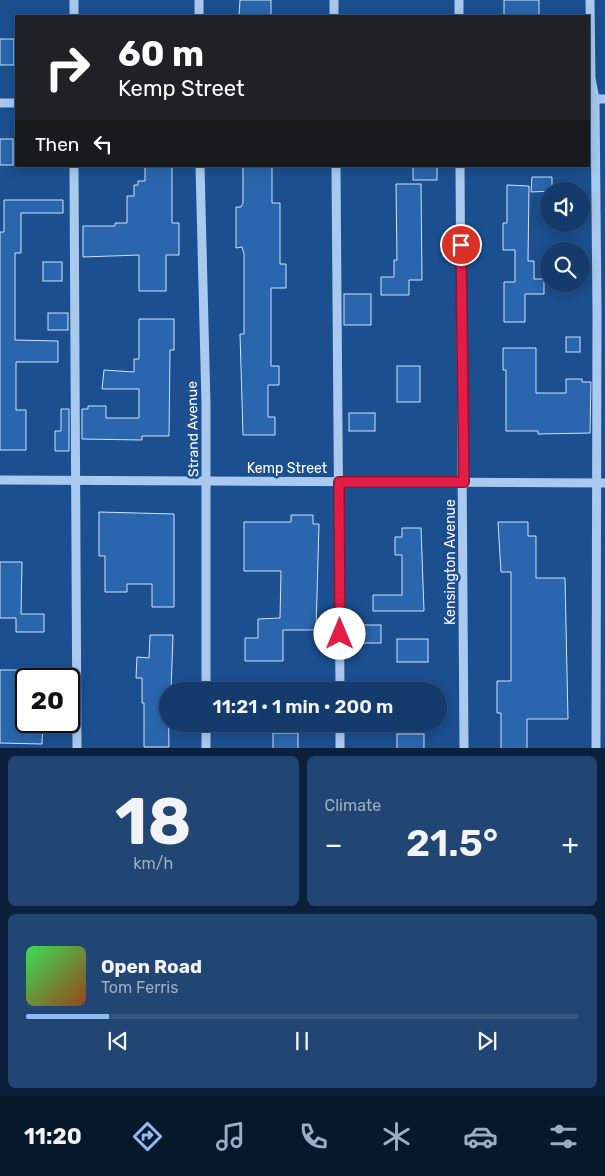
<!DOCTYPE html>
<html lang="en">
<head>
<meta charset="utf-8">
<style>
  :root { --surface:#143b6b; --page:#214673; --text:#f1f3f6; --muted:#9dadc1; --line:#33557e; --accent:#90b9f0 }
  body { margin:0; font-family:Rubik,sans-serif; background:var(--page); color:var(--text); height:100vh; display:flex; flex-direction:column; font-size:19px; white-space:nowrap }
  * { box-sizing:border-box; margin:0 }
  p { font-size:16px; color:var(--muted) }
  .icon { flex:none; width:28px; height:28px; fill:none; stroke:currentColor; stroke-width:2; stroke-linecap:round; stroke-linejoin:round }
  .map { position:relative; height:748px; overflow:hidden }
  .drawer { display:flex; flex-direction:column; gap:8px; padding:8px; background:#0b203b; flex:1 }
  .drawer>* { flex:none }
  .top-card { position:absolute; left:15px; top:15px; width:575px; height:152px; border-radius:0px; box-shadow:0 2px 12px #0003,0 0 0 1px var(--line); background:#202124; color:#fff; overflow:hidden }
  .controls { position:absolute; left:540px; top:182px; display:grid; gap:10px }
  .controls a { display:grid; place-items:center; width:50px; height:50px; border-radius:50%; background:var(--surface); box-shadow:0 2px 12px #0003,0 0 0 1px var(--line); font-size:25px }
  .speed { position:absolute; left:15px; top:668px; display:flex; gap:10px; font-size:25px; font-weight:700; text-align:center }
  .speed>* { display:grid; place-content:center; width:65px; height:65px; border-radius:50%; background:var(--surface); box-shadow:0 2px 12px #0003,0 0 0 1px var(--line); line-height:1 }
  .speed .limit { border:2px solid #111; border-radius:8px; background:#fff; color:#111 }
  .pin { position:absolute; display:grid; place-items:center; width:42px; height:42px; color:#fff; margin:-21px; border:2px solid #fff; border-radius:50%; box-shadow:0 1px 5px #0007 }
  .me { position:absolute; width:55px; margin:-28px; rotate:0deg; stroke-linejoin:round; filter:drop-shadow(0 0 4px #0008) }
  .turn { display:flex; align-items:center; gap:18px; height:105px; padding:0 20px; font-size:22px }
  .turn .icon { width:65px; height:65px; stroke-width:2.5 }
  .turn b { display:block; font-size:35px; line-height:42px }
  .then { display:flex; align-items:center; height:48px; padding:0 20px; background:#0003; gap:10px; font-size:19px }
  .big { font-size:38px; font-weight:600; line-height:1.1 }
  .drawer .widget { flex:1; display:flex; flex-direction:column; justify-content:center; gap:8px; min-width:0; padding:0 18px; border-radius:8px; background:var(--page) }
  .drawer .dial { align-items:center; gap:0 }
  .dial b { font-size:65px; line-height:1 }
  .song { display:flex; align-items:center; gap:15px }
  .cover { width:60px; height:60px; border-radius:8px; background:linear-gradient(135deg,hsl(130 70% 55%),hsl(20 70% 35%)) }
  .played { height:5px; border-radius:2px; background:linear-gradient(90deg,var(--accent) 15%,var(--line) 15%) }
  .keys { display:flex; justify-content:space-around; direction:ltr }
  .heat { display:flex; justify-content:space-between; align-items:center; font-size:28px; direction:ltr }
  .drawer .tiles { flex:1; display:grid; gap:8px; grid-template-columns:1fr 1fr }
  .widget:last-child { grid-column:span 2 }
  .trip { position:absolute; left:159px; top:682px; width:288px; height:50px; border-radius:25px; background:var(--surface); box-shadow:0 2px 12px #0003,0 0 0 1px var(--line); font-weight:600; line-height:50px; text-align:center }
  .dock { display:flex; height:80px; justify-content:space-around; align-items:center; background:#08182b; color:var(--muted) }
  .dock .icon { width:35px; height:35px }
  .dock .current { color:var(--accent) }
  .dock b { font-size:22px; color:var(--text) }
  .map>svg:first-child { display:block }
  .building { fill:#2a66ad; stroke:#cfe3fa }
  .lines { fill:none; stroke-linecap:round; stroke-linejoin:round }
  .minor { stroke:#a9c9ee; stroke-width:9 }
  .route-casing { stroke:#92132f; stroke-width:12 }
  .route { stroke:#e11d48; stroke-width:9 }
  .labels { text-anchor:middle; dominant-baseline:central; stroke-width:5; stroke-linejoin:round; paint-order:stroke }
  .street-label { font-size:14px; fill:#fff; stroke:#1b4f8f }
</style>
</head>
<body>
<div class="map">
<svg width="605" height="749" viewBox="0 0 605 749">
  <rect width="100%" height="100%" fill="#1b4f8f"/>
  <!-- building -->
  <g class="building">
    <polygon points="240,0 271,0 271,16 239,16"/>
    <rect x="504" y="0" width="35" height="16"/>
    <rect x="0" y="39" width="14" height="26"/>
    <rect x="0" y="139" width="13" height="26"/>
    <polygon points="145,166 172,166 172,223 179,223 179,255 166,255 166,291 139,291 139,255 83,257 83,226 115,226 115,223 127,223 127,196 134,196 134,185 138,185 138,181 145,181"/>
    <polygon points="243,166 272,166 272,203 280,203 280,264 286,264 286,288 271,288 271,366 279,366 279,385 268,385 268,417 275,417 275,435 243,435 240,334 244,334 244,254 242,247 236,248 236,207 241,207 243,203"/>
    <rect x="413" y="166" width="24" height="14"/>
    <polygon points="532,177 552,177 552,191 531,192"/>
    <polygon points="396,184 421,184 422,280 409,280 409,295 381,295 381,277 394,277 394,260 397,260"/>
    <polygon points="507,185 529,186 528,261 534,261 534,279 544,279 544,294 525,294 525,322 504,322 504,282 515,282 515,250 503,250 503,223 507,223"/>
    <polygon points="4,200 63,200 63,213 21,213 21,253 15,253 15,340 58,341 58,362 16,362 16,410 26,410 26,450 0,450 0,232 4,232"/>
    <rect x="43" y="262" width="19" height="19"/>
    <rect x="344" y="294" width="27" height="31"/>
    <rect x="48" y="313" width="20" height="17"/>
    <polygon points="139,319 174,319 174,350 170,350 169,436 142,436 142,440 82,439 82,409 88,409 88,406 106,406 106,418 139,418 139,389 102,389 104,370 134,372 134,359 139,359"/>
    <rect x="566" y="337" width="14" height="15"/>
    <polygon points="503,348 536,348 536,393 566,393 566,379 582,379 582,382 591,382 590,433 538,434 538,431 506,431 506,370 503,370"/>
    <rect x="397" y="366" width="23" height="36"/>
    <polygon points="61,409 69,409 69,451 55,451 55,431 61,431"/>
    <rect x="349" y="413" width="26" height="18"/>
    <polygon points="99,512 174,514 174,607 152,607 152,584 127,584 127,592 105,592 105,556 99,556"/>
    <polygon points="291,515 313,515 313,524 319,524 316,630 283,630 283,661 245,661 245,638 258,638 258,619 280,618 281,571 244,571 244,522 291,522"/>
    <polygon points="498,522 528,522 528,536 536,536 536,578 565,578 568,719 527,719 527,749 501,749 501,713 497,713 497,681 511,681 511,572 501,572"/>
    <polygon points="402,528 421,528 424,611 373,611 373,595 402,595 402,555 395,555 395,537 402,537"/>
    <polygon points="0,562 22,562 21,614 44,614 44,632 16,632 16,618 0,618"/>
    <rect x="360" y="625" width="21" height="18"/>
    <polygon points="150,635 173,635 171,691 168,691 169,747 144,747 144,703 142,703 142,678 136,678 137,657 149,658"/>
    <rect x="397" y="639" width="31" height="23"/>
    <polygon points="0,670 18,670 18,719 43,721 42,744 0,743"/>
    <rect x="273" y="733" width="25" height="16"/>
    <rect x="397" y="734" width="27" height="15"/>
  </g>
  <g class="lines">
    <!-- minor -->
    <g class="minor">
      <polyline points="74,0 74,16"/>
      <polyline points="199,0 199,16"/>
      <polyline points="334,0 334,16"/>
      <polyline points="459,0 459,16"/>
      <polyline points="590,0 591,78 595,99 597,313 596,749"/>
      <polyline points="589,99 605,99"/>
      <polyline points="0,103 16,103"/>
      <polyline points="74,166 77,749"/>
      <polyline points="200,166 206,404 206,691"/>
      <polyline points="336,166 340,691"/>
      <polyline points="460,166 464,749"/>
      <polyline points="0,480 605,483"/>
      <polyline points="340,724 340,749"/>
      <polyline points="206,749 206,724"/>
    </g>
  </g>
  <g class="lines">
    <!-- route casing -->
    <g class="route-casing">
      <polyline id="route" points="340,634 339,482 464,482 461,245"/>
    </g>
    <!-- route -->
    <use href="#route" class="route"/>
  </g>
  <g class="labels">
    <!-- street labels -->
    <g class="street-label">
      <text transform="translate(193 429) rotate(-91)">Strand Avenue</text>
      <text x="287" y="468">Kemp Street</text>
      <text transform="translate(450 562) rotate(-90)">Kensington Avenue</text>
    </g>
  </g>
</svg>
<div class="controls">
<a><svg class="icon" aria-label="sound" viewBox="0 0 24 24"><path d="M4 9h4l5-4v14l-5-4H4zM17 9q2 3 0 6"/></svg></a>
<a><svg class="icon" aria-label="search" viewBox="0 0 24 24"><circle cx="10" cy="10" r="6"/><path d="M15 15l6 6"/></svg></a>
</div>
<div class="speed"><div class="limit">20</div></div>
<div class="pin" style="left:461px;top:245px;background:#d93025"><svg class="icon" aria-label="arrive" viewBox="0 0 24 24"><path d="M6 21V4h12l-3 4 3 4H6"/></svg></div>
<svg class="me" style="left:340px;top:634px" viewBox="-20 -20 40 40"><circle r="19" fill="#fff"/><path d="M0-13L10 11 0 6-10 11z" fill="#e11d48"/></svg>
<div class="trip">11:21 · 1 min · 200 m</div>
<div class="top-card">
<div class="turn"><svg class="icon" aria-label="right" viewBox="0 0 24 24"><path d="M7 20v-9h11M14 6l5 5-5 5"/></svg><div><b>60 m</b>Kemp Street</div></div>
<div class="then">Then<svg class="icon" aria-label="left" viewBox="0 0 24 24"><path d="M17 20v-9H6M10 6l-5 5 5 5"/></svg></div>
</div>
</div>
<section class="drawer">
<div class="tiles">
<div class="widget dial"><b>18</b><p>km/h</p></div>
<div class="widget"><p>Climate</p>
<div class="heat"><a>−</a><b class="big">21.5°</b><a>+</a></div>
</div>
<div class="widget">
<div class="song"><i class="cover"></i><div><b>Open Road</b><p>Tom Ferris</p></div></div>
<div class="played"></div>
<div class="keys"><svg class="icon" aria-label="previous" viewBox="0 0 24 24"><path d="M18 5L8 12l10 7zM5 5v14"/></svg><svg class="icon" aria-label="pause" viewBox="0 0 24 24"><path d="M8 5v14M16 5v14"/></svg><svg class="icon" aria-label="next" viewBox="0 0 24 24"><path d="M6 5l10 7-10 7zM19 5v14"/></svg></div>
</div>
</div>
</section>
<nav class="dock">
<b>11:20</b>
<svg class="icon current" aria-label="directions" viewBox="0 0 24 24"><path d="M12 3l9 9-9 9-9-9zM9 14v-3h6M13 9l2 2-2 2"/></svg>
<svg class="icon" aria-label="music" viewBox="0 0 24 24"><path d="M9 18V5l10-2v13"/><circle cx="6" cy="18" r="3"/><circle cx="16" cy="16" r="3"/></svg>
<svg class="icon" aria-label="phone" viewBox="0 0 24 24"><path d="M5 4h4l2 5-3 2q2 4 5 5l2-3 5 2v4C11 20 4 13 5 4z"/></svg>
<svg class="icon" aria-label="climate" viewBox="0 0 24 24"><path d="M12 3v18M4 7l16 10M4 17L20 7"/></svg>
<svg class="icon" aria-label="car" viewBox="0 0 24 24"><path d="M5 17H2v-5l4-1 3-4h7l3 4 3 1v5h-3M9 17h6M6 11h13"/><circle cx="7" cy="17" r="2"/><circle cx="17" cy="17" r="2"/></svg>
<svg class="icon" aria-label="filters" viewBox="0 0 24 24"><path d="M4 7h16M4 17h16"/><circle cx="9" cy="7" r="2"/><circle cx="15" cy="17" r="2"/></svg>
</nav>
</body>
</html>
